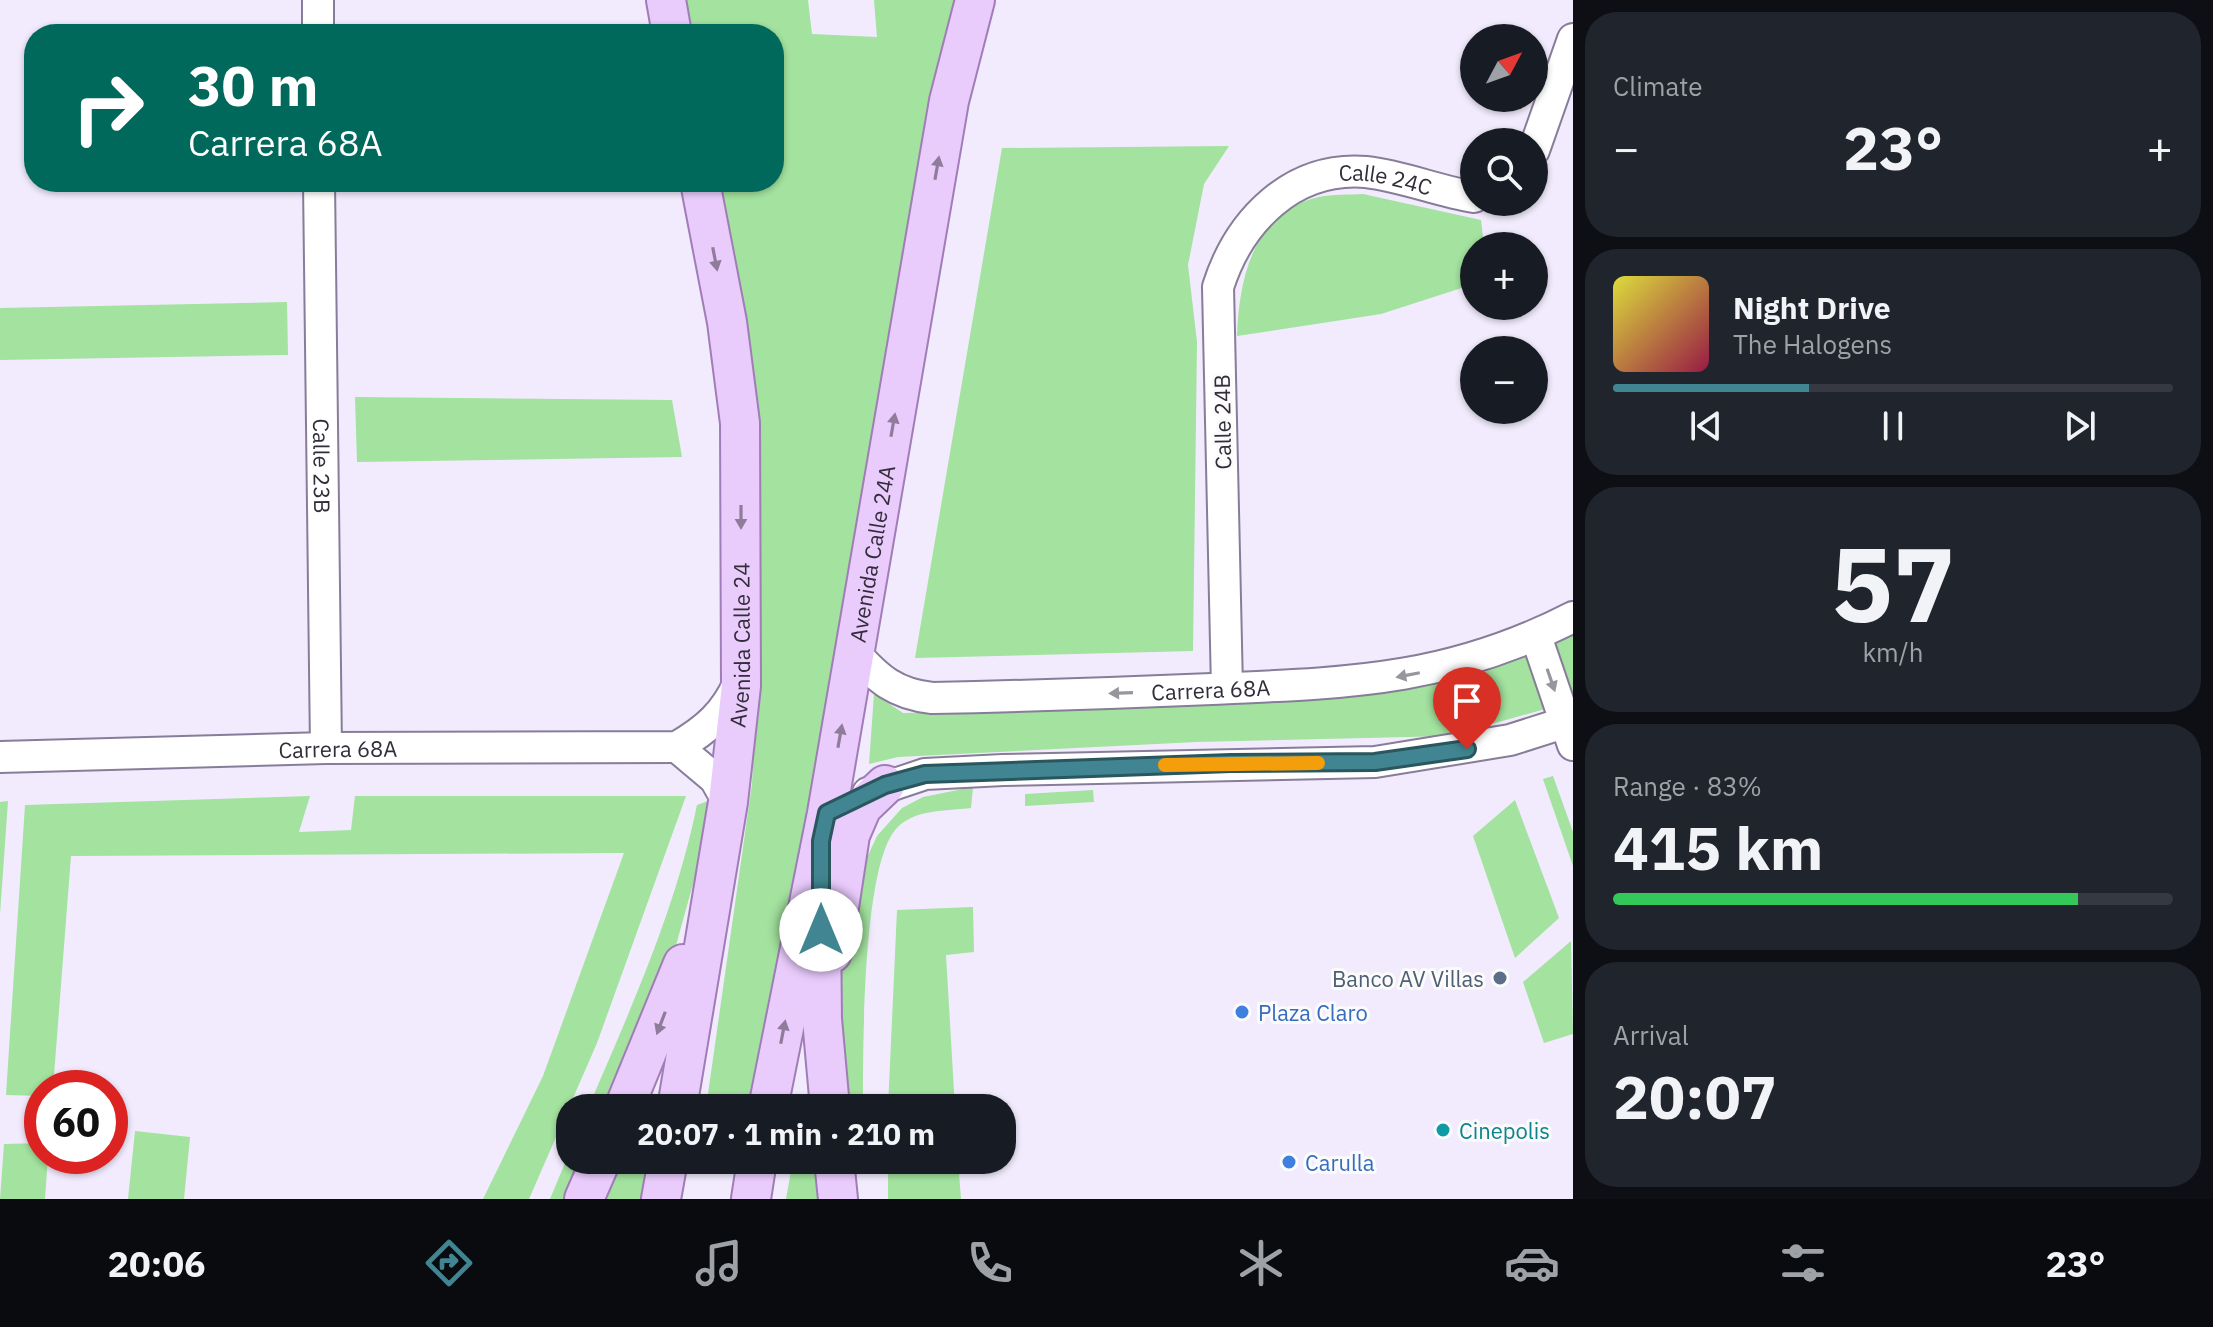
<!DOCTYPE html>
<html lang="en">
<head>
<meta charset="utf-8">
<style>
  :root { --surface:#171b24; --page:#20242c; --text:#f1f3f6; --muted:#9ea1a6; --line:#363941; --accent:#408591 }
  body { margin:0; font-family:"IBM Plex Sans",sans-serif; background:var(--page); color:var(--text); height:100vh; display:flex; flex-direction:column; font-size:30px; white-space:nowrap }
  * { box-sizing:border-box; margin:0 }
  p { font-size:26px; color:var(--muted) }
  .icon { flex:none; width:44px; height:44px; fill:none; stroke:currentColor; stroke-width:2; stroke-linecap:round; stroke-linejoin:round }
  .map { position:relative; flex:1; overflow:hidden }
  .side { display:flex; flex-direction:column; gap:12px; padding:12px; background:#0d0f14; width:640px }
  .side>* { flex:none }
  .guide { position:absolute; left:24px; top:24px; width:760px; height:168px; border-radius:32px; box-shadow:0 2px 6px #0004; background:#00695c; color:#fff; overflow:hidden }
  .needle { width:52px; rotate:49deg }
  .buttons { position:absolute; left:1460px; top:24px; display:grid; gap:16px }
  .buttons a { display:grid; place-items:center; width:88px; height:88px; border-radius:50%; background:var(--surface); box-shadow:0 2px 6px #0004; font-size:40px }
  .speed { position:absolute; left:24px; top:1070px; display:flex; gap:16px; font-size:40px; font-weight:700; text-align:center }
  .speed>* { display:grid; place-content:center; width:104px; height:104px; border-radius:50%; background:var(--surface); box-shadow:0 2px 6px #0004; line-height:1 }
  .speed .limit { border:12px solid #d22; background:#fff; color:#111 }
  .pin { position:absolute; display:grid; place-items:center; width:68px; height:68px; color:#fff; margin:-82px -34px; border-radius:50% 50% 50% 0; rotate:-45deg; box-shadow:0 0 8px #0007 }
  .pin .icon { rotate:45deg }
  .me { position:absolute; width:88px; margin:-44px; rotate:0deg; stroke-linejoin:round; filter:drop-shadow(0 0 6px #0008) }
  .turn { display:flex; align-items:center; gap:28px; height:168px; padding:0 32px; font-size:36px }
  .turn .icon { width:104px; height:104px; stroke-width:2.5 }
  .turn b { display:block; font-size:56px; line-height:68px }
  .big { font-size:60px; font-weight:700; line-height:1.1 }
  .side .tile { flex:1; display:flex; flex-direction:column; justify-content:center; gap:12px; min-width:0; padding:0 28px; border-radius:32px; background:var(--page) }
  .side .dial { align-items:center; gap:0 }
  .dial b { font-size:104px; line-height:1 }
  .song { display:flex; align-items:center; gap:24px }
  .cover { width:96px; height:96px; border-radius:12px; background:linear-gradient(135deg,hsl(60 70% 55%),hsl(340 70% 35%)) }
  .played { height:8px; border-radius:4px; background:linear-gradient(90deg,var(--accent) 35%,var(--line) 35%) }
  .keys { display:flex; justify-content:space-around; direction:ltr }
  .heat { display:flex; justify-content:space-between; align-items:center; font-size:44px; direction:ltr }
  .charge { height:12px; border-radius:6px; background:linear-gradient(90deg,#34c759 83%,var(--line) 0) }
  .trip { position:absolute; left:556px; top:1094px; width:460px; height:80px; border-radius:32px; background:var(--surface); box-shadow:0 2px 6px #0004; font-weight:700; line-height:80px; text-align:center }
  .dock { display:flex; height:128px; justify-content:space-around; align-items:center; background:#090b0e; color:var(--muted) }
  .dock .icon { width:56px; height:56px }
  .dock .current { color:var(--accent) }
  .dock b { font-size:36px; color:var(--text) }
  main { display:flex; flex:1; min-height:0 }
  .map>svg:first-child { display:block }
  .green { fill:#a3e29f }
  .lines { fill:none; stroke-linecap:round; stroke-linejoin:round }
  .minor-casing { stroke:#877d98; stroke-width:34 }
  .major-casing { stroke:#a07db6; stroke-width:42 }
  .minor { stroke:#fff; stroke-width:30 }
  .major { stroke:#e9cbfc; stroke-width:38 }
  .oneway { fill:#8e7c9a }
  .oneway2 { fill:#98969c }
  .route-casing { stroke:#2a565e; stroke-width:20 }
  .route { stroke:#408591; stroke-width:14 }
  .slow { stroke:#f59e0b; stroke-width:14 }
  .service-dot { fill:#5c6f8a; stroke:#fbfbfb; stroke-width:3 }
  .shop-dot { fill:#3f7fe0; stroke:#fbfbfb; stroke-width:3 }
  .culture-dot { fill:#0f9aa8; stroke:#fbfbfb; stroke-width:3 }
  .labels { text-anchor:middle; dominant-baseline:central; stroke-width:6; stroke-linejoin:round; paint-order:stroke }
  .street-label { font-size:22px; fill:#322d39; stroke:#fbfbfb }
  .service-label { font-size:22px; fill:#4e5e75; stroke:#fbfbfb; text-anchor:end }
  .shop-label { font-size:22px; fill:#366cbe; stroke:#fbfbfb; text-anchor:start }
  .culture-label { font-size:22px; fill:#0d838f; stroke:#fbfbfb; text-anchor:start }
</style>
</head>
<body>
<main>
<div class="map">
<svg width="1573" height="1199" viewBox="0 0 1573 1199">
  <rect width="100%" height="100%" fill="#f1ebfd"/>
  <!-- green -->
  <g class="green">
    <polygon points="684,0 808,0 812,34 877,37 874,0 954,0 934,91 866,494 752,1108 706,1108 752,784 761,593 759,510 715,182 774,182 774,34 689,34"/>
    <polygon points="1229,146 1204,184 1188,265 1197,342 1193,651 915,658 1002,148"/>
    <path d="M1363,194L1481,220L1484,246H1474V284L1381,314L1237,336C1239,279 1253,212 1319,197C1333,194 1349,195 1363,194Z"/>
    <polygon points="287,302 288,355 0,360 0,308"/>
    <polygon points="355,397 672,400 682,457 357,462"/>
    <path d="M1573,633V701L1450,736L1196,742L898,757L869,764L874,694L903,713C998,711 1093,708 1189,705C1317,700 1457,699 1573,633Z"/>
    <polygon points="1553,776 1573,832 1573,866 1543,779"/>
    <path d="M973,787L971,808C947,811 913,809 896,829C862,867 863,1053 863,1108H839L832,1021L864,864L877,836L902,808L923,797Z"/>
    <polygon points="1093,790 1094,802 1025,806 1025,794"/>
    <polygon points="310,796 299,832 351,830 355,796 686,796 597,1043 529,1199 483,1199 543,1076 624,853 71,856 53,1088 42,1088 42,1096 6,1095 25,805"/>
    <path d="M711,800L698,866L673,956L608,1108H588C631,1008 675,912 697,805Z"/>
    <polygon points="1515,800 1559,918 1515,958 1473,836"/>
    <polygon points="8,801 0,914 0,802"/>
    <polygon points="973,907 974,952 946,955 955,1108 888,1108 897,910"/>
    <polygon points="1571,941 1573,1034 1544,1043 1523,982"/>
    <polygon points="135,1131 190,1137 184,1199 128,1199"/>
    <polygon points="42,1143 42,1156 48,1156 45,1199 0,1199 4,1144"/>
    <polygon points="570,1151 570,1160 585,1160 567,1199 550,1199"/>
    <polygon points="613,1160 654,1160 648,1199 596,1199"/>
    <polygon points="793,1160 825,1160 830,1199 786,1199"/>
    <polygon points="888,1160 958,1160 961,1199 888,1199"/>
  </g>
  <g class="lines">
    <!-- minor casing -->
    <g class="minor-casing">
      <g id="minor">
        <polyline points="318,0 318,34"/>
        <polyline points="1534,150 1573,39"/>
        <path id="s1" d="M319,182L326,748"/>
        <polyline points="1536,636 1573,745"/>
        <path id="s2" d="M854,652C878,679 895,694 932,698C1025,696 1119,693 1212,689C1348,683 1449,681 1573,617"/>
        <path id="s3" d="M1227,688L1218,287C1239,221 1292,166 1366,172C1402,176 1438,191 1474,197"/>
        <polyline points="677,747 715,779 728,802"/>
        <path id="s4" d="M0,757L326,748L677,747C706,730 725,714 739,682"/>
        <polyline points="868,793 925,774 1003,770 1375,762 1510,740 1573,720"/>
      </g>
    </g>
    <!-- major casing -->
    <g class="major-casing">
      <g id="major">
        <polyline points="666,0 672,34"/>
        <polyline points="821,923 822,1019 830,1108"/>
        <polyline points="832,953 850,835 862,807 885,785"/>
        <polyline points="624,1108 683,964"/>
        <path id="s5" d="M677,1108L728,802L741,686L740,423L727,322L700,182"/>
        <path id="s6" d="M768,1108L827,813L949,101L975,0"/>
        <polyline points="834,1160 838,1199"/>
        <polyline points="584,1199 601,1160"/>
        <polyline points="661,1199 668,1160"/>
        <polyline points="751,1199 757,1160"/>
      </g>
    </g>
    <!-- minor -->
    <use href="#minor" class="minor"/>
    <!-- major -->
    <use href="#major" class="major"/>
  </g>
  <!-- one-way arrows -->
  <defs><path id="oneway-solid" d="M-6-.8H1V-3.2L6.5 0L1 3.2V.8H-6Z" transform="scale(2)"/></defs>
  <g class="oneway">
    <use href="#oneway-solid" transform="translate(937 168) rotate(-80)"/>
    <use href="#oneway-solid" transform="translate(715 259) rotate(79)"/>
    <use href="#oneway-solid" transform="translate(893 425) rotate(-80)"/>
    <use href="#oneway-solid" transform="translate(741 517) rotate(90)"/>
    <use href="#oneway-solid" transform="translate(840 736) rotate(-80)"/>
    <use href="#oneway-solid" transform="translate(661 1023) rotate(111)"/>
    <use href="#oneway-solid" transform="translate(783 1032) rotate(-79)"/>
  </g>
  <g class="oneway2">
    <use href="#oneway-solid" transform="translate(1408 675) rotate(169)"/>
    <use href="#oneway-solid" transform="translate(1551 680) rotate(71)"/>
    <use href="#oneway-solid" transform="translate(1121 693) rotate(178)"/>
  </g>
  <g class="lines">
    <!-- route casing -->
    <g class="route-casing">
      <polyline id="route" points="821,930 821,841 827,813 885,785 925,774 1231,763 1375,762 1467,749"/>
    </g>
    <!-- route -->
    <use href="#route" class="route"/>
    <!-- slow -->
    <polyline class="slow" points="1165,765 1318,763"/>
  </g>
  <!-- markers -->
  <circle class="service-dot" cx="1500" cy="978" r="8"/>
  <g class="shop-dot">
    <circle cx="1242" cy="1012" r="8"/>
    <circle cx="1289" cy="1162" r="8"/>
  </g>
  <circle class="culture-dot" cx="1443" cy="1130" r="8"/>
  <g class="labels">
    <!-- street labels -->
    <g class="street-label">
      <text stroke="none"><textPath href="#s3" startOffset="624">Calle 24C</textPath></text>
      <text transform="translate(1222 422) rotate(-91)">Calle 24B</text>
      <text stroke="none"><textPath href="#s1" startOffset="284">Calle 23B</textPath></text>
      <text stroke="none"><textPath href="#s6" startOffset="564">Avenida Calle 24A</textPath></text>
      <text stroke="none"><textPath href="#s5" startOffset="468">Avenida Calle 24</textPath></text>
      <text stroke="none"><textPath href="#s2" startOffset="372">Carrera 68A</textPath></text>
      <text stroke="none"><textPath href="#s4" startOffset="338">Carrera 68A</textPath></text>
    </g>
    <!-- service labels -->
    <g class="service-label">
      <text x="1484" y="978">Banco AV Villas</text>
    </g>
    <!-- shop labels -->
    <g class="shop-label">
      <text x="1258" y="1012">Plaza Claro</text>
      <text x="1305" y="1162">Carulla</text>
    </g>
    <!-- culture labels -->
    <g class="culture-label">
      <text x="1459" y="1130">Cinepolis</text>
    </g>
  </g>
</svg>
<div class="buttons">
<a><svg class="needle" viewBox="-14 -14 28 28"><path d="M0-13l5 13h-10z" fill="#e53935"/><path d="M0 13l5-13h-10z" fill="#9ea1a6"/></svg></a>
<a><svg class="icon" aria-label="search" viewBox="0 0 24 24"><circle cx="10" cy="10" r="6"/><path d="M15 15l6 6"/></svg></a>
<a>+</a>
<a>−</a>
</div>
<div class="speed"><div class="limit">60</div></div>
<div class="pin" style="left:1467px;top:749px;background:#d93025"><svg class="icon" aria-label="arrive" viewBox="0 0 24 24"><path d="M6 21V4h12l-3 4 3 4H6"/></svg></div>
<svg class="me" style="left:821px;top:930px" viewBox="-20 -20 40 40"><circle r="19" fill="#fff"/><path d="M0-13L10 11 0 6-10 11z" fill="#408591"/></svg>
<div class="trip">20:07 · 1 min · 210 m</div>
<div class="guide">
<div class="turn"><svg class="icon" aria-label="right" viewBox="0 0 24 24"><path d="M7 20v-9h11M14 6l5 5-5 5"/></svg><div><b>30 m</b>Carrera 68A</div></div>
</div>
</div>
<section class="side">
<div class="tile"><p>Climate</p>
<div class="heat"><a>−</a><b class="big">23°</b><a>+</a></div>
</div>
<div class="tile">
<div class="song"><i class="cover"></i><div><b>Night Drive</b><p>The Halogens</p></div></div>
<div class="played"></div>
<div class="keys"><svg class="icon" aria-label="previous" viewBox="0 0 24 24"><path d="M18 5L8 12l10 7zM5 5v14"/></svg><svg class="icon" aria-label="pause" viewBox="0 0 24 24"><path d="M8 5v14M16 5v14"/></svg><svg class="icon" aria-label="next" viewBox="0 0 24 24"><path d="M6 5l10 7-10 7zM19 5v14"/></svg></div>
</div>
<div class="tile dial"><b>57</b><p>km/h</p></div>
<div class="tile"><p>Range · 83%</p><b class="big">415 km</b><div class="charge"></div></div>
<div class="tile"><p>Arrival</p><b class="big">20:07</b></div>
</section>
</main>
<nav class="dock">
<b>20:06</b>
<svg class="icon current" aria-label="directions" viewBox="0 0 24 24"><path d="M12 3l9 9-9 9-9-9zM9 14v-3h6M13 9l2 2-2 2"/></svg>
<svg class="icon" aria-label="music" viewBox="0 0 24 24"><path d="M9 18V5l10-2v13"/><circle cx="6" cy="18" r="3"/><circle cx="16" cy="16" r="3"/></svg>
<svg class="icon" aria-label="phone" viewBox="0 0 24 24"><path d="M5 4h4l2 5-3 2q2 4 5 5l2-3 5 2v4C11 20 4 13 5 4z"/></svg>
<svg class="icon" aria-label="climate" viewBox="0 0 24 24"><path d="M12 3v18M4 7l16 10M4 17L20 7"/></svg>
<svg class="icon" aria-label="car" viewBox="0 0 24 24"><path d="M5 17H2v-5l4-1 3-4h7l3 4 3 1v5h-3M9 17h6M6 11h13"/><circle cx="7" cy="17" r="2"/><circle cx="17" cy="17" r="2"/></svg>
<svg class="icon" aria-label="filters" viewBox="0 0 24 24"><path d="M4 7h16M4 17h16"/><circle cx="9" cy="7" r="2"/><circle cx="15" cy="17" r="2"/></svg>
<b>23°</b>
</nav>
</body>
</html>
